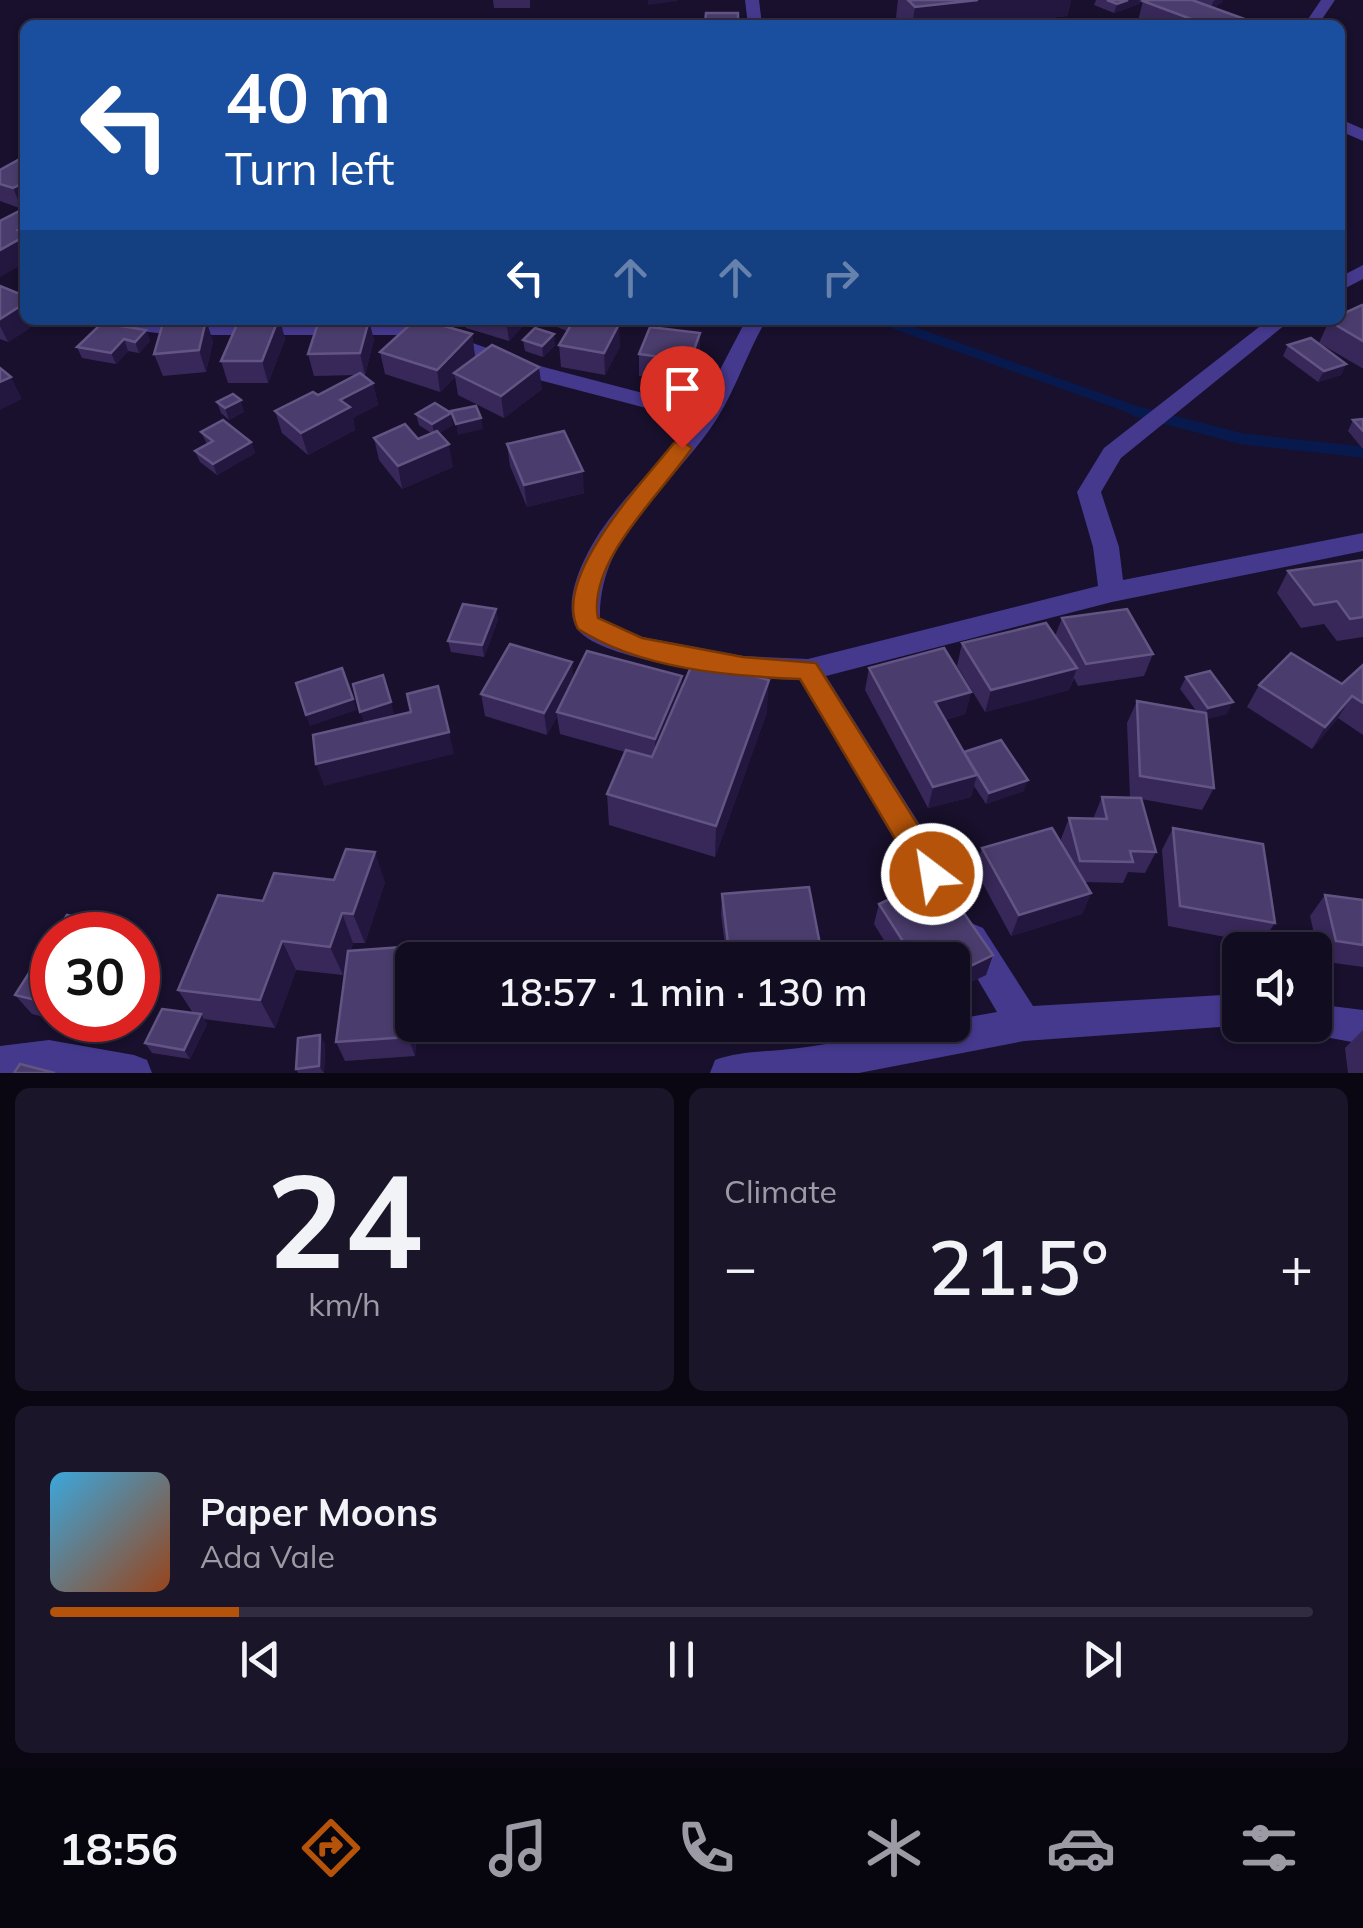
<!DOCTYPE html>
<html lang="en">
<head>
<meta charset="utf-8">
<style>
  :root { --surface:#120c21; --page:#1b152a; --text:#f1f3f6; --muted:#9c9ba5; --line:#312c3f; --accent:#b45309 }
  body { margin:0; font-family:Mulish,sans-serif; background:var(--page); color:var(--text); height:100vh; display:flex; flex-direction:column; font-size:38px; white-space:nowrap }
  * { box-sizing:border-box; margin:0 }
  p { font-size:32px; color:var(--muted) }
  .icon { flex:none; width:55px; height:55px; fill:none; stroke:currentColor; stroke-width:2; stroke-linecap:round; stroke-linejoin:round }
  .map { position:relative; height:1073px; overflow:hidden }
  .details { display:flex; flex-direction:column; gap:15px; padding:15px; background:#0a0712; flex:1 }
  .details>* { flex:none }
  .hud { position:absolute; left:20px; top:20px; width:1325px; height:305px; border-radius:15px; box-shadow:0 2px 8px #0004,0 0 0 2px var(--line); background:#1a4fa0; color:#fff; overflow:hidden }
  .buttons { position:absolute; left:1222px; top:932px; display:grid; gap:20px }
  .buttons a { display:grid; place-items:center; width:110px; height:110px; border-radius:15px; background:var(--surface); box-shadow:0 2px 8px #0004,0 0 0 2px var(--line); font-size:50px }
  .speed { position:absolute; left:30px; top:912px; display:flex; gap:20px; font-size:50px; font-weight:700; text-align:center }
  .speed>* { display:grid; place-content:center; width:130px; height:130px; border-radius:50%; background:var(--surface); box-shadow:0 2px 8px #0004,0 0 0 2px var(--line); line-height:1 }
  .speed .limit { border:15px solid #d22; background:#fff; color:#111 }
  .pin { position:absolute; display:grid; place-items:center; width:85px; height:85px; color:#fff; margin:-102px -42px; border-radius:50% 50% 50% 0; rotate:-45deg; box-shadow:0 0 10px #0007 }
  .pin .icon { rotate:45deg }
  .me { position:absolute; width:110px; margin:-55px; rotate:329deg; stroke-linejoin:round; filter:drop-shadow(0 0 8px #0008) }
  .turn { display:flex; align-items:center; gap:35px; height:210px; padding:0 40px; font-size:45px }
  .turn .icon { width:130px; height:130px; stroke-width:2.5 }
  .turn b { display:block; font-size:70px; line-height:85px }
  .lanes { display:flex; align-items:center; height:95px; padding:0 40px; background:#0003; justify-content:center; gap:50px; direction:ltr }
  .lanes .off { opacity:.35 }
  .big { font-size:75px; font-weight:600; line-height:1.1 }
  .details .widget { flex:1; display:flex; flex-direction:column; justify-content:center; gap:15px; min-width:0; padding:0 35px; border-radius:15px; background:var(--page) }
  .details .dial { align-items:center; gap:0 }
  .dial b { font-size:130px; line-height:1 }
  .song { display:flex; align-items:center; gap:30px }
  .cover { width:120px; height:120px; border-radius:15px; background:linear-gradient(135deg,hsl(200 70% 55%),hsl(20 70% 35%)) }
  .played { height:10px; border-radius:5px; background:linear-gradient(90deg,var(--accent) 15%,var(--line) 15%) }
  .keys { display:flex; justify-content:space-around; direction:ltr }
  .heat { display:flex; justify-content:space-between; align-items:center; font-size:55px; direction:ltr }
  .details .tiles { flex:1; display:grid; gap:15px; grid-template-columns:1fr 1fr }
  .widget:last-child { grid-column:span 2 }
  .trip { position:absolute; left:395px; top:942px; width:575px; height:100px; border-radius:15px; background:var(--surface); box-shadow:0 2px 8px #0004,0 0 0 2px var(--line); font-weight:600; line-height:100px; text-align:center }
  .menu { display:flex; height:160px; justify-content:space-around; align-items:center; background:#07050d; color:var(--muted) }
  .menu .icon { width:70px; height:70px }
  .menu .active { color:var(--accent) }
  .menu b { font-size:45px; color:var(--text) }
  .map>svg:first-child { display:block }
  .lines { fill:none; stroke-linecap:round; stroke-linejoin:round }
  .stream-far1 { stroke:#081a4d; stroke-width:9 }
  .stream { stroke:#081a4d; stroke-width:11 }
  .minor { fill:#45398e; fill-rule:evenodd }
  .wall { fill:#38285a }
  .shaded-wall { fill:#231740 }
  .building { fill:#4a3c6c; stroke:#625583; stroke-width:2.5 }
  .route { fill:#b45309; stroke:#753606; stroke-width:2.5 }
</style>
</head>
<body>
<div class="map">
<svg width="1363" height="1073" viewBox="0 0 1363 1073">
  <rect width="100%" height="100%" fill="#18102c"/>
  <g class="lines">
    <!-- stream-far1 -->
    <polyline class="stream-far1" points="882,320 1143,413"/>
    <!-- stream -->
    <polyline class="stream" points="1135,411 1243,439 1363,452"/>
    <!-- minor -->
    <g class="minor">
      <polygon points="745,0 759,0 762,25 748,25"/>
      <polygon points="1321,0 1335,0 1318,25 1304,25"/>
      <polygon points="1340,119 1363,129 1363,141 1340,131"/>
      <polygon points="1363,265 1363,279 1340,291 1340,277"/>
      <path d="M84,320L415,323L536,365L700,408L746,320H766C748,351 737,386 718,417C677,483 598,533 600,618L623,632L642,637L743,656L808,659L1098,586L1093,547L1077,492L1104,448L1268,320H1291L1121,458L1101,492L1119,547L1123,580L1363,533V551L1112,602L826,676L963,893L967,904L963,915L951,919L939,915L800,680C760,679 591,663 575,625C563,597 585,555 600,532C627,492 664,459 692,420L520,375L413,335H176L94,326Z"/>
      <path d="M971,923L983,928L1033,1006L1240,994V1025H1248L1024,1041L859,1073H710L715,1060C741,1050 772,1052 799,1048C851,1042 900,1025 952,1025V1020L997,1012L954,939L959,928Z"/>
      <polygon points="1315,1004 1363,1010 1363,1044 1303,1033 1299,1025 1315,1025"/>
      <polygon points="49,1040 134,1055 147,1060 152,1073 0,1073 0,1046"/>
    </g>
  </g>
  <!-- wall -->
  <g class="wall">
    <polygon points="493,0 530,0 530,8 494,8"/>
    <polygon points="898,0 1071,0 1067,16 988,25 903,25 896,17"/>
    <polygon points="1096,0 1140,0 1139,4 1114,13 1094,5"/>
    <polygon points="1146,0 1223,0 1214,8 1261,25 1137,25 1143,1"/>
    <polygon points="25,161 22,209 0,201 0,170"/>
    <polygon points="0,286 42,320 8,342 0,339"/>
    <polygon points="1363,305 1363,368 1362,368 1319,343 1329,321"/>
    <polygon points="239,320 280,320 285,339 268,383 228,383 221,361"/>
    <polygon points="465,320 529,320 509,341 466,328"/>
    <polygon points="540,320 603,320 602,321 620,346 605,375 561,367 559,345 567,331"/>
    <polygon points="146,330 150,341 139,353 128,351 116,364 82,358 77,347"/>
    <polygon points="700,333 699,355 690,383 639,376 639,354"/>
    <polygon points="472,334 475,356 470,362 542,389 504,418 458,395 455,377 440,392 385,374 380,352"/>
    <polygon points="374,340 365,375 362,375 373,383 378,405 353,418 355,430 308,455 282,433 275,411 318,395 356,375 314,376 308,354"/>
    <polygon points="523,340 555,345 543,357 525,351"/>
    <polygon points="213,341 206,372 163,376 154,354"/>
    <polygon points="1288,345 1346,364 1341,375 1318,382 1283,356"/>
    <polygon points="217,402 244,412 229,420 221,413"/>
    <polygon points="416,414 453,425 439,433 453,467 402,489 379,460 374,438 418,439 431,433 419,425"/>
    <polygon points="1363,419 1363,448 1362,448 1348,431 1353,420"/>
    <polygon points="201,432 251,442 255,453 217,475 200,462 195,451 207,444"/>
    <polygon points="507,444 584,493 527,507 510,466"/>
    <polygon points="1363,560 1363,637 1337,641 1324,624 1301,628 1277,593 1288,571"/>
    <polygon points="496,609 498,620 484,657 451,652 448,641"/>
    <polygon points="1062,618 1153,654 1144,676 1078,686 1074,678 1069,690 985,712 957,666 962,643 1055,636"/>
    <polygon points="1363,665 1363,735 1338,718 1312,749 1247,707 1259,685 1342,684"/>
    <polygon points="869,668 971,692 965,714 945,720 964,752 1024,791 986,804 974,786 971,797 928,808 865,690"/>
    <polygon points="1186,677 1227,714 1206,719 1214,788 1202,810 1141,799 1156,852 1145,873 1128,872 1123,883 1085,882 1091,893 1082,914 1011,936 975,869 982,848 1062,844 1061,839 1069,818 1093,819 1102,797 1130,797 1127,723 1137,701 1197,712 1180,689"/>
    <polygon points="573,679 682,688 767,712 715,857 609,825 607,794 625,752 560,734 557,716 547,735 485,716 481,694"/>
    <polygon points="1173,828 1275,923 1266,936 1282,950 1240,950 1240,956 1237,945 1241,940 1168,926 1162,850"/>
    <polygon points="334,880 385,882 365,943 353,943 351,950 412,1025 417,1025 415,1056 345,1061 336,1042 346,967 343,975 296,970 275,1028 203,1019 207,1024 190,1059 152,1053 145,1043 193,1013 178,990 263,901"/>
    <polygon points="722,894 823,960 727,960 721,914"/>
    <polygon points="1325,895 1363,900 1363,967 1320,961 1310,916"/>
    <polygon points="879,904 993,955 986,975 952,991 952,960 896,960 874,924"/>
    <polygon points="52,937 52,1019 32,1014 15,995"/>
    <polygon points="56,1020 102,1020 96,1031"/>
    <polygon points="1363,1030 1363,1073 1348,1073 1345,1048"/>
    <polygon points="325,1044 324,1073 298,1073 296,1069"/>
  </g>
  <!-- shaded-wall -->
  <g class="shaded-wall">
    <polygon points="648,0 678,0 678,1 648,5"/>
    <polygon points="978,0 1071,0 1067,16 988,25 912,25 915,7"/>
    <polygon points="1128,0 1140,0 1139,4 1114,13 1117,4"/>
    <polygon points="1215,0 1223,0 1223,2 1210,11 1213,2"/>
    <polygon points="25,182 25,207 22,209 13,188"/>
    <polygon points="25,226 25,263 0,277 0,250 18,230"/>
    <polygon points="25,303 25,320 42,320 8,342 0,326 0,319"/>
    <polygon points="206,320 213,341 206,372 199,350"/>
    <polygon points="278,320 280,320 285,339 268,383 262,361"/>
    <polygon points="369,320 374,340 365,375 360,353"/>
    <polygon points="506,320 529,320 509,341"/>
    <polygon points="619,324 620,346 605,375 604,353"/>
    <polygon points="146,330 150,341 139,353 135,342"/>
    <polygon points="700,333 699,355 690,383 690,361"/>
    <polygon points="472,334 475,356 457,375 454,373 455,377 440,392 437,370"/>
    <polygon points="554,334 555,345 543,357 542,346"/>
    <polygon points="124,339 128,351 116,364 111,353"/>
    <polygon points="1346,364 1341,375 1318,382 1324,371"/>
    <polygon points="539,367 542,389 504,418 501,396"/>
    <polygon points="11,377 22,399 0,410 0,382"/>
    <polygon points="373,383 378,405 353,418 355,430 308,455 301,433 340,400"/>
    <polygon points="241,400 244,412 229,420 225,408"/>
    <polygon points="451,413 453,425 435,436 432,424"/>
    <polygon points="481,418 483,429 458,435 456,424"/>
    <polygon points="251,442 255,453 217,475 213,464"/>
    <polygon points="449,444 453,467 402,489 398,466"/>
    <polygon points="583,471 584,493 527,507 524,485"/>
    <polygon points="496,609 498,620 484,657 482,645"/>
    <polygon points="572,662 574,684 557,712 557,716 547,735 544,713"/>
    <polygon points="1077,668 1069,690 985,712 991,690"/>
    <polygon points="682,676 682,698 655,761 655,739"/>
    <polygon points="769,680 767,712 715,857 716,826"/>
    <polygon points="971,692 965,714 930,724 935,702"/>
    <polygon points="1352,696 1338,718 1312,749 1325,727"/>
    <polygon points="353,699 357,710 310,726 306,715"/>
    <polygon points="391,702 394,714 364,723 360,712"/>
    <polygon points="1233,702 1227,714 1203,720 1208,708"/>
    <polygon points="449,732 454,754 324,786 316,764"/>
    <polygon points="977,775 971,797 928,808 933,787"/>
    <polygon points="1028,780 1024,791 986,804 989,793"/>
    <polygon points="375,852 385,882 365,943 353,914"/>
    <polygon points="1091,893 1082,914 1011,936 1019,915"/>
    <polygon points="342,913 353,943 343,975 330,947"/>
    <polygon points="138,941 144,950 138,961"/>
    <polygon points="282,941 296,970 275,1028 260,1000"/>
    <polygon points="993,955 986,975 952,991 952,975"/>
    <polygon points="412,975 412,1025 417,1025 415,1056 408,1037"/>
    <polygon points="201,1014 207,1024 190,1059 184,1050"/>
    <polygon points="88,1020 102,1020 96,1031"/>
    <polygon points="320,1035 325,1044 324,1073 319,1066"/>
  </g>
  <!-- building -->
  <g class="building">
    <polygon points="908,0 978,0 915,7"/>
    <polygon points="1107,0 1128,0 1117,4"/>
    <polygon points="1146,0 1192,0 1261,25 1207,25 1143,1"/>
    <polygon points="706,13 738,13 738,25 705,24"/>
    <polygon points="20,159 25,161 25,182 13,188 0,184 0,170"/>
    <polygon points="25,208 25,226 18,230 25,233 25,236 0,250 0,221"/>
    <polygon points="0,286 25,296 25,303 0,319"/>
    <polygon points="1362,305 1363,305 1363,341 1329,321 1340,320 1340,315"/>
    <polygon points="206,320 199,350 154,354 163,323"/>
    <polygon points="239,320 278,320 262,361 221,361"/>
    <polygon points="319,320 369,320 360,353 308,354"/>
    <polygon points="415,320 423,320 472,334 437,370 380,352"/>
    <polygon points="574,320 596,320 619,324 604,353 559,345"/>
    <polygon points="102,323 146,330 135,342 124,339 111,353 77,347"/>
    <polygon points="650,327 700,333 690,361 639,354"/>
    <polygon points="535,328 554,334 542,346 523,340"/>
    <polygon points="1311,338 1346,364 1324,371 1288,345"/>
    <polygon points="492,345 539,367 501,396 454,373"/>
    <polygon points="0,368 11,377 0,382"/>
    <polygon points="360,373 373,383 340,400 350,407 301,433 275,411 313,392 318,395"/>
    <polygon points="233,394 241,400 225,408 217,402"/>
    <polygon points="435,403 451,413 432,424 416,414"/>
    <polygon points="476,406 481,418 456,424 451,411"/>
    <polygon points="1363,419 1363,431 1353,420"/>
    <polygon points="223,420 251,442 213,464 195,451 213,441 201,432"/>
    <polygon points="405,424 418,439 437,431 449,444 398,466 374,438"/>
    <polygon points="564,431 583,471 524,485 507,444"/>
    <polygon points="1363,560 1363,617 1350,619 1337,601 1314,605 1288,571"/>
    <polygon points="463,604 496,609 482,645 448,641"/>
    <polygon points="1127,609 1153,654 1086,664 1062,618"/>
    <polygon points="1046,623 1077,668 991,690 962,643"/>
    <polygon points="510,644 572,662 544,713 481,694"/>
    <polygon points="944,648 971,692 935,702 977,775 933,787 869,668"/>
    <polygon points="587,651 682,676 655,739 557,712"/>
    <polygon points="1291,653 1342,684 1363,665 1363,703 1352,696 1325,727 1259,685"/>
    <polygon points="694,660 769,680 716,826 607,794 626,750 652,757"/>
    <polygon points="342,668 353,699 306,715 296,683"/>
    <polygon points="1210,671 1233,702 1208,708 1186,677"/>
    <polygon points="383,675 391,702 360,712 353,684"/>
    <polygon points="438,686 449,732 316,764 313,735 411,712 407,694"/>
    <polygon points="1137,701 1206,713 1214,788 1140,776"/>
    <polygon points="1001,740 1028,780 989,793 964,752"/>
    <polygon points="1102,797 1141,798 1156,852 1130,851 1133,862 1080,861 1069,818 1107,819"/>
    <polygon points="1052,828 1091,893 1019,915 982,848"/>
    <polygon points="1173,828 1263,844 1275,923 1180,906"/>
    <polygon points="346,849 375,852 353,914 342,913 330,947 282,941 260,1000 178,990 218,895 263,901 274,873 334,880"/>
    <polygon points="938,876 993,955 952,975 952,960 915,960 879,904"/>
    <polygon points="809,887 823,960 730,960 722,894"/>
    <polygon points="1325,895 1363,900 1363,945 1336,941"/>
    <polygon points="67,915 130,930 128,935 54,935"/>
    <polygon points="1244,935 1277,936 1282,950 1248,950"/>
    <polygon points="52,937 52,1004 15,995"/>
    <polygon points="415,946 408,1037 336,1042 348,951"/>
    <polygon points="162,1009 201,1014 184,1050 145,1043"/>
    <polygon points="320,1035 319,1066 296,1069 298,1038"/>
    <polygon points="20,1064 55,1073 14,1073"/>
  </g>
  <!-- route -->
  <path class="route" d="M682,441L692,448C663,492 587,561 598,618L642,638L743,657L816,663L943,865L947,874L943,884L932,888L922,884L800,679C727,676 641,669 578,629C551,577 643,482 674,443Z"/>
</svg>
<div class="buttons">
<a><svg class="icon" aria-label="sound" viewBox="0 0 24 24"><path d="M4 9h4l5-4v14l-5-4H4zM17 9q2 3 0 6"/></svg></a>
</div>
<div class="speed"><div class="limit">30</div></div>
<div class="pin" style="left:682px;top:448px;background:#d93025"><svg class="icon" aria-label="arrive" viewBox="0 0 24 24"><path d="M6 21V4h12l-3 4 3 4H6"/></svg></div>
<svg class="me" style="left:932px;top:874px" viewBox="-20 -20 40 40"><circle r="17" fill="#b45309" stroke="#fff" stroke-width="3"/><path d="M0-11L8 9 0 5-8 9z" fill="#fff"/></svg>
<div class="trip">18:57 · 1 min · 130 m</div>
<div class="hud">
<div class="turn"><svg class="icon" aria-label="left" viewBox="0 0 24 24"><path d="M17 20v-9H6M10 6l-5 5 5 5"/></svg><div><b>40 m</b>Turn left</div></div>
<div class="lanes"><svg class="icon" aria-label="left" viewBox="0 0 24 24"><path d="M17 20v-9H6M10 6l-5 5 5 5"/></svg><svg class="icon off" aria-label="ahead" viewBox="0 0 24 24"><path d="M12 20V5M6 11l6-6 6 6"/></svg><svg class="icon off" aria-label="ahead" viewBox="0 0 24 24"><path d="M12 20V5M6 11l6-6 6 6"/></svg><svg class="icon off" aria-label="right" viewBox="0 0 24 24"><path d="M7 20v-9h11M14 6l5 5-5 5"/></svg></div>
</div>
</div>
<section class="details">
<div class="tiles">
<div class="widget dial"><b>24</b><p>km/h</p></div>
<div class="widget"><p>Climate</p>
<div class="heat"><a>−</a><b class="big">21.5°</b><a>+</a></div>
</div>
<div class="widget">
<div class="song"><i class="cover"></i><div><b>Paper Moons</b><p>Ada Vale</p></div></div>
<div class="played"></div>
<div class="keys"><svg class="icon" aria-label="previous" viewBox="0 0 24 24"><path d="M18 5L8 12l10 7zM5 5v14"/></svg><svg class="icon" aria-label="pause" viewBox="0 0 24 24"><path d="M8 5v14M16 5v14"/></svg><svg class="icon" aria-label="next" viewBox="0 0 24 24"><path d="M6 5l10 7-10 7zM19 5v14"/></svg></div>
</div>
</div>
</section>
<nav class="menu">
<b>18:56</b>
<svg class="icon active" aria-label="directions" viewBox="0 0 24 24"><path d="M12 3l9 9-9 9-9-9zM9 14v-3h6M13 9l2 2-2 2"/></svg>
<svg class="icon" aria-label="music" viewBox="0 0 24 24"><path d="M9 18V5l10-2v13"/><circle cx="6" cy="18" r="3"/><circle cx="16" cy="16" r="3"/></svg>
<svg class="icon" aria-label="phone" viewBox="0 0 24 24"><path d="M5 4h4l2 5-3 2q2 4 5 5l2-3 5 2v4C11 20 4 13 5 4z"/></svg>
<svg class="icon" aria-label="climate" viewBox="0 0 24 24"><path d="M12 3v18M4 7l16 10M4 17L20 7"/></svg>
<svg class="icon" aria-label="car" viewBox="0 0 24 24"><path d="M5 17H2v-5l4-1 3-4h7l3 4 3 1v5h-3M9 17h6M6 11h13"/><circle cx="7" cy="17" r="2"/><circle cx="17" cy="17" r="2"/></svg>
<svg class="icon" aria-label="filters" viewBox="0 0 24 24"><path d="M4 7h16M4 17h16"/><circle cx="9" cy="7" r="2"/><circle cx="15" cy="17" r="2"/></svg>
</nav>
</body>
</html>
